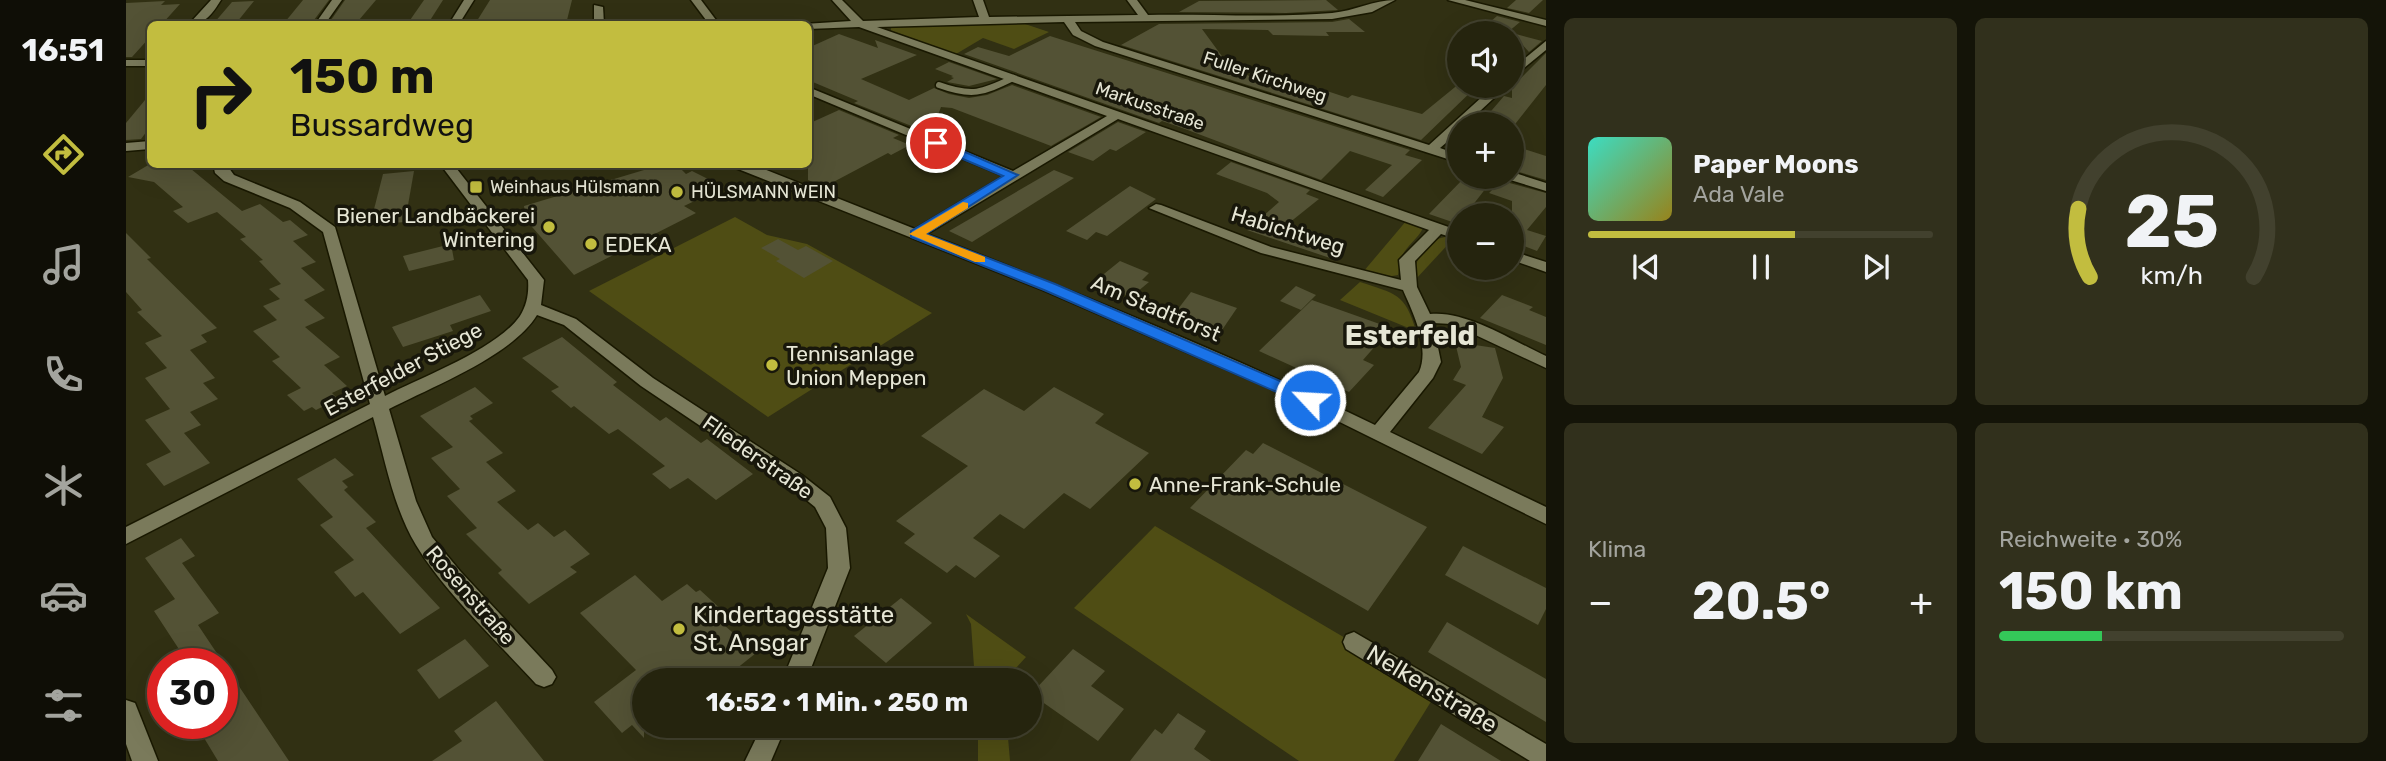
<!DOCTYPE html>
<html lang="de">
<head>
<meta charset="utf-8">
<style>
  :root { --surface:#25240e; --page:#31301c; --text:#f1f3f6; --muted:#a3a49e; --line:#42412e; --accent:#c2bd3f }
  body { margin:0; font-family:Rubik,sans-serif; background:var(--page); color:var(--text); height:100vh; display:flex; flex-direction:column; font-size:26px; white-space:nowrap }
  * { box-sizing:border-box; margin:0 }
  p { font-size:23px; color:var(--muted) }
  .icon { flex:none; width:38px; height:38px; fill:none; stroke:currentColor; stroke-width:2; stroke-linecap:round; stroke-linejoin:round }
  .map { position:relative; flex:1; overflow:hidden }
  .details { display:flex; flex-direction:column; gap:18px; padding:18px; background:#141408; width:840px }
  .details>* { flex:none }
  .banner { position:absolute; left:21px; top:21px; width:665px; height:147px; border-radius:10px; box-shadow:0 7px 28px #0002,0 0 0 2px var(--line); background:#c2bd3f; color:#111; overflow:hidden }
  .fabs { position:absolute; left:1321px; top:21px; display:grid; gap:14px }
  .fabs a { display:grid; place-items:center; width:77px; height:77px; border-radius:50%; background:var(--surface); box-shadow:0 7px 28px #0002,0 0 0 2px var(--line); font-size:35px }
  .speed { position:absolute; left:21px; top:648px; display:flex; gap:14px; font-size:35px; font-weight:700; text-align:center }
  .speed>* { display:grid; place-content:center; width:91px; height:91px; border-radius:50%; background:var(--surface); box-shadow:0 7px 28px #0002,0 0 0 2px var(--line); line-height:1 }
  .speed .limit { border:10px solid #d22; background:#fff; color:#111 }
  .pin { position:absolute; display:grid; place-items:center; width:60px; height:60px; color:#fff; margin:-30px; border:4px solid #fff; border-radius:50%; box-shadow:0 2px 7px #0007 }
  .me { position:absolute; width:77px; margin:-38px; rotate:295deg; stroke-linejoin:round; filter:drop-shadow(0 0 5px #0008) }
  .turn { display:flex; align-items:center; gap:24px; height:147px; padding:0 28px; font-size:32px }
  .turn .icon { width:91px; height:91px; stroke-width:2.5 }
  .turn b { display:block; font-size:49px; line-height:60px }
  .big { font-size:52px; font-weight:700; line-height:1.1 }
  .details .tile { flex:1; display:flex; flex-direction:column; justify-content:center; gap:10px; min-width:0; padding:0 24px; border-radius:10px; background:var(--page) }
  .details .dial { align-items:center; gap:0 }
  .dial svg { height:182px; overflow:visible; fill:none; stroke:var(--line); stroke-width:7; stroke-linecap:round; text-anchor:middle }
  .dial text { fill:var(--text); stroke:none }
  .song { display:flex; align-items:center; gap:21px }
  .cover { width:84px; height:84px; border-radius:10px; background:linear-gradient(135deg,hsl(170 70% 55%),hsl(50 70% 35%)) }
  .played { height:7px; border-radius:4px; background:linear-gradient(90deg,var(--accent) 60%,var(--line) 60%) }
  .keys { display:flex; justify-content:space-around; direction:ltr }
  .heat { display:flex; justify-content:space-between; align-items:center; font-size:38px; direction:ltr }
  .charge { height:10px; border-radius:5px; background:linear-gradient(90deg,#34c759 30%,var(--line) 0) }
  .details .tiles { flex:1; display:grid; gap:18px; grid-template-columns:repeat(2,1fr) }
  .trip { position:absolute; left:506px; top:668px; width:410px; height:70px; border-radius:35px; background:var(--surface); box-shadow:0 7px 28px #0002,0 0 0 2px var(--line); font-weight:700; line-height:70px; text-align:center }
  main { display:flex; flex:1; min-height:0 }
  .tab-bar { display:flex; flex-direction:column; width:126px; justify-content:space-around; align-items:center; background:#0f0e06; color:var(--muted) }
  .tab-bar .icon { width:49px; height:49px }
  .tab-bar .on { color:var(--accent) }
  .tab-bar b { font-size:32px; color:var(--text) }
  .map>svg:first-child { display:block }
  .green { fill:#4f4d14 }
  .building { fill:#535235 }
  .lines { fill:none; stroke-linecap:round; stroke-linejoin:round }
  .lane-casing { stroke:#191800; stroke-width:9 }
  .street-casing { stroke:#191800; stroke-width:3 }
  .lane { stroke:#7a7a5b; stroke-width:6 }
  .street { fill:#7a7a5b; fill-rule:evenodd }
  .route { fill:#1a73e8; stroke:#114b97; stroke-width:2 }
  .slow { fill:#f59e0b }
  .poi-dot { fill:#c2bd3f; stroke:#18170b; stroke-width:2.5 }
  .labels { text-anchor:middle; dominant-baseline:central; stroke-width:7; stroke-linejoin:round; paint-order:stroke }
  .far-street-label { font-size:18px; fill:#e6e6d5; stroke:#18170b }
  .far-poi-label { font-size:18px; fill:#e6e6d5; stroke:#18170b; text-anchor:start }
  .poi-label { font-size:21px; fill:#e6e6d5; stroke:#18170b; text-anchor:start }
  .street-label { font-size:21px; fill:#e6e6d5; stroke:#18170b }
  .near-poi-label { font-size:24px; fill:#e6e6d5; stroke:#18170b; text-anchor:start }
  .near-street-label { font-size:24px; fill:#e6e6d5; stroke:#18170b }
  .district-label { font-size:28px; font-weight:bold; fill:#e6e6d5; stroke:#18170b }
</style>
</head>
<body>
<main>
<nav class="tab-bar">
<b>16:51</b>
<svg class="icon on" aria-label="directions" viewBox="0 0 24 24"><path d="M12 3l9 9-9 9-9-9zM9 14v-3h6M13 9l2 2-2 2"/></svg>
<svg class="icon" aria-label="music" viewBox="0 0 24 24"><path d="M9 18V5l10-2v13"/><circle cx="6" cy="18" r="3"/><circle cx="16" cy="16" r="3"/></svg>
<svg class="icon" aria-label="phone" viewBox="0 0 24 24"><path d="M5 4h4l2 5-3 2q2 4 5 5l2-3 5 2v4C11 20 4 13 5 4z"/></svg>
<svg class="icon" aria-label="climate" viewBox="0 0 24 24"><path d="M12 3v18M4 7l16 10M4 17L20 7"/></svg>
<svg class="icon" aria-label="car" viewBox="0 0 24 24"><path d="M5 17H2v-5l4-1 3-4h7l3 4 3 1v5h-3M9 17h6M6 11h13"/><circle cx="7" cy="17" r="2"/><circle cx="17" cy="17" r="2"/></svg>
<svg class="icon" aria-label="filters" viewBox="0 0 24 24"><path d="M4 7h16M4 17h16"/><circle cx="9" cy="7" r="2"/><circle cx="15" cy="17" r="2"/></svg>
</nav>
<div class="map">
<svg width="1420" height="761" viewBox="0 0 1420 761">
  <rect width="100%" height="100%" fill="#313013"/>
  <!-- green -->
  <g class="green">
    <polygon points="896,23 923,32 888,49 857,38 830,54 765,31 765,26"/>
    <polygon points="609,217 641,235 681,244 806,313 642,417 463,291"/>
    <path d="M1281,220L1297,228C1292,239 1280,246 1275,258C1272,263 1274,270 1272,275L1260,277L1237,272Z"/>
    <path d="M1319,237L1328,238L1289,280C1287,261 1298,241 1319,237Z"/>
    <path d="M1234,282C1270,294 1279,293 1290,331L1214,300Z"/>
    <polygon points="1029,526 1311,692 1268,761 1173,761 948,608"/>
    <polygon points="840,614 900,657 878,681 849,681 845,624"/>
    <polygon points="852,726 881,726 884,761 852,761"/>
  </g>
  <!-- building -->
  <g class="building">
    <polygon points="177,0 203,0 188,20 159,22"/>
    <polygon points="219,0 250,0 233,20 205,20"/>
    <polygon points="298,0 317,0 303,22 282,23"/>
    <polygon points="364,0 446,0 440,24 349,24"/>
    <polygon points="1200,0 1212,10 1160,13 1053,12 1073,1"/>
    <polygon points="1390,0 1417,0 1403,13 1381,8"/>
    <polygon points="39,1 35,5 54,4 36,24 24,24 24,37 6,57 0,57 0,3"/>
    <polygon points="128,1 111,22 88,23 106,2"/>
    <polygon points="1371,16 1394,22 1382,32 1386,33 1351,33"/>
    <polygon points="1223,19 1239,32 1200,32 1203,36 1147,35 1142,30 1076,29 1098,59 1125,67 1115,73 1173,93 1183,85 1222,98 1226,95 1296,114 1334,83 1334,86 1351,86 1295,140 995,45 1033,24 1206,22"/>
    <polygon points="1386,33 1416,41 1403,52"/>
    <polygon points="713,34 752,48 749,40 791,55 735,79 783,100 808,88 823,94 843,98 861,95 886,85 975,117 925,146 826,108 815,107 812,115 788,127 728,103 732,101 682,80 682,48"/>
    <polygon points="924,36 1284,150 1279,155 1296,160 1257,197 1239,190 1266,165 1224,151 1195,180 1059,129 1036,121 1033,123 838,54 852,47 883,56"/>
    <polygon points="1420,53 1420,85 1386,128 1386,124 1354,124 1378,96 1386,98 1386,87"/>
    <polygon points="823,62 871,79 843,86 821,82 828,78 825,77 827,76 809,69"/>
    <polygon points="24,94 24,127 15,139 0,140 0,123"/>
    <polygon points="713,110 773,135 767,138 784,145 765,155 762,153 698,187 682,180 682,124"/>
    <polygon points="992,122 1020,132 990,151 984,149 967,161 942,152"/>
    <polygon points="1386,145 1420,156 1420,180 1386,170"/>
    <polygon points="1105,162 1184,190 1180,194 1193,199 1163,223 1218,242 1204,258 1121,230 1153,202 1141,193 1090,174"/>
    <polygon points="24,164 59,164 116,211 134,204 157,222 164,220 182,235 167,241 190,262 175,268 199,290 178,300 199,318 179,327 214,357 198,365 221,386 206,393 212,399 190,410 186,407 178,411 161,395 175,388 146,361 154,357 127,331 151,320 137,306 154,299 143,289 155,284 133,261 137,260 114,239 120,237 91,212 62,223 47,211 57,207 28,182 2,177"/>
    <polygon points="538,164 550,164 560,174 566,171 598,187 558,206 570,213 448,275 400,220 398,206"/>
    <polygon points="928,170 948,178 846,242 823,231"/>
    <polygon points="288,171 279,222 244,225 257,174"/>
    <polygon points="1339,177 1364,183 1339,215 1334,215 1332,224 1303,214"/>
    <polygon points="1378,178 1380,182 1420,193 1420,207 1401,230 1420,236 1411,251 1390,243 1386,248 1386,201 1363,193"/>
    <polygon points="1004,186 1030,199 981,236 970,232 961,240 940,231"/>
    <polygon points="0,233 25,258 21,259 91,328 75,335 81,342 64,350 89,378 77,383 92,399 64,412 75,425 58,433 84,463 38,486 20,464 45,452 19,420 44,409 19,378 41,368 19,343 36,336 11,312 16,310 0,292"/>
    <polygon points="652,239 672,250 680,246 707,261 678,278 650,261 654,259 635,248"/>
    <polygon points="325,244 328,260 283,271 277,256"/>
    <polygon points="994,261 1023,273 1016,280 1023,282 1005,297 968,282"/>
    <polygon points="1170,286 1190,295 1175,310 1154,301"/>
    <polygon points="1065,292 1111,308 1096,330 1049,313"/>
    <polygon points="354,295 365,311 324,325 327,331 277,347 266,327"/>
    <polygon points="1376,295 1407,307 1403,310 1420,317 1420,345 1354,318"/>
    <polygon points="1186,300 1265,328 1237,360 1248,365 1223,392 1133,351"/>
    <polygon points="436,337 491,382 487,385 534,421 540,417 575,443 581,439 627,474 590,500 562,478 544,489 526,474 539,466 492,429 483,434 448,406 445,408 425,391 433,387 396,358"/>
    <polygon points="1329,342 1369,348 1377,378 1356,417 1378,427 1356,454 1302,428 1340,385 1327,380 1335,367"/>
    <polygon points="349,387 367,403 344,416 347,419 343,421 377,453 360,462 390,491 371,502 402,530 412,523 428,537 439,530 464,554 444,567 451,572 403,604 372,573 376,570 340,534 351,528 321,496 334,489 305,458 327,447 294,416"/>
    <polygon points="928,387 978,414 969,423 1023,453 964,509 938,493 898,529 874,514 847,538 874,556 849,578 830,565 821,573 778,543 789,534 770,521 842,466 795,436 858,389 898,411"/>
    <polygon points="1137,443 1301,527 1242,611 1064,508 1120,450 1127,454"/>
    <polygon points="209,458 228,475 216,481 222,487 218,490 250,522 240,528 314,608 274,634 237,592 229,597 208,572 228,560 194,525 207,517 171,479"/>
    <polygon points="55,538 69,556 56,563 93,613 72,625 163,761 92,761 69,723 96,723 96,663 62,663 28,611 49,599 19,558"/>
    <polygon points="1337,546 1420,588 1420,609 1412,625 1319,575"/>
    <polygon points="509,575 536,601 561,584 570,592 574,590 598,612 590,618 630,653 595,681 518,681 518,738 506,725 496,733 468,702 510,670 454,613"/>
    <polygon points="775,598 806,623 760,663 728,636"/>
    <polygon points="1321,622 1420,679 1420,722 1302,652"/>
    <polygon points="339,639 363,666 313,699 291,670"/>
    <polygon points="947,649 979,671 965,686 998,709 972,741 905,694"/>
    <polygon points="370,701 418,761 306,761 336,741 328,731"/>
    <polygon points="1052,713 1080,731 1068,749 1085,761 1004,761 1029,729 1036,734"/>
    <polygon points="1315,724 1375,761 1292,761"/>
  </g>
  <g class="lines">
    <!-- lane casing -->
    <g class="lane-casing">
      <path id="lane" d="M813,85C846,97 856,93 887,78"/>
    </g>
    <!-- street casing -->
    <g class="street-casing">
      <g id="street">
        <path d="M85,0H95C86,14 80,24 63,24Z"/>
        <polygon points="206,0 216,0 199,24 189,24"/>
        <polygon points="338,0 348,0 333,24 323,24"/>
        <polygon points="565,0 575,0 593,24 583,24"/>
        <path d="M706,0H716L737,21L853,17L847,0H857L863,17L1012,15L1001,0H1011L1022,15C1083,14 1146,18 1206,13C1228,11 1248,0 1269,0L1246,12L1206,19L949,22L955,31L977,42L1303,145L1368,86H1381L1340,124H1334V131L1314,148L1334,155V163L969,46L947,35L938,22L751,27L1334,231V240L1315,234L1289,261L1291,287L1304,314C1340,310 1387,341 1420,356V368L1326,324L1307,323L1315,362L1307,378L1264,432L1420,507V524L1157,394L917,290L607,167L606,164H625L789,229L878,176L682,94V87L887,171L981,116L733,27L682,29V24H678L725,21ZM992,119L1303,230L1273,260L1275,280L1145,247L1035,205L1030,204L1023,208L1135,253L1277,290C1287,313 1304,347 1293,372L1249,425C1103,354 952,293 801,234Z"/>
        <polygon points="1322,0 1339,0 1420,20 1420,26"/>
        <polygon points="468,5 477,7 478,24 468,24"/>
        <polygon points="1420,41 1420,50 1386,78 1386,69"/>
        <rect x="0" y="60" width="24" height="6"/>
        <polygon points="24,141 24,149 0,151 0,143"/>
        <path d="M87,164H100L108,175L174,202L209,227L259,396C296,377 371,349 394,316C401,305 403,293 402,280L314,164H327L418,280L415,305L450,319L527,378L676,475L704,497L720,528L724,568L680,681H656L702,568L700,528L689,507L662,485L515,386L438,325L411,315C386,356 307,386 263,409L290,501L306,537L334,571L426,670L430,677L426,684L418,687L410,684C372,642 319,593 290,545C267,507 259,459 247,417L0,544V527L244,404L197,232L164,208L98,181L89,173Z"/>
        <polygon points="1386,172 1420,183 1420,191 1381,179 1380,177 1386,177"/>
        <polygon points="1386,251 1420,262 1420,272 1386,260"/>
        <polygon points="1228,632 1420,744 1420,761 1404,761 1220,649 1217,642 1220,635"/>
        <polygon points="0,700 9,703 32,761 6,761 0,744"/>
        <polygon points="636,726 660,726 645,761 619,761"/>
      </g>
    </g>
    <!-- lane -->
    <use href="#lane" class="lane"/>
    <!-- street -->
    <use href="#street" class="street"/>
  </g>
  <!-- route -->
  <polygon class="route" points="806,141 814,141 892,175 800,234 929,284 1189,396 1192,400 1189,404 1178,404 918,290 785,237 785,231 877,176 806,146"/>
  <!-- slow -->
  <polygon class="slow" points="837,202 842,203 842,208 800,234 859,257 859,262 849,262 783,234"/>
  <!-- markers -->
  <g class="poi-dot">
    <rect x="343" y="180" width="14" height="14" rx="3.5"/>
    <circle cx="551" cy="192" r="7"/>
    <circle cx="423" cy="227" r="7"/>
    <circle cx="465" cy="244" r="7"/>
    <circle cx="646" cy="365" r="7"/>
    <circle cx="1009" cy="484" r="7"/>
    <circle cx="553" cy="629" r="7"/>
  </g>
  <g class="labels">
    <!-- far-street labels -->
    <g class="far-street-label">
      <text transform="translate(1139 77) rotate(18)">Fuller Kirchweg</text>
      <text transform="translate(1024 106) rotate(19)">Markusstraße</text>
    </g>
    <!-- far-poi labels -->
    <g class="far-poi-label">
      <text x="364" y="187">Weinhaus Hülsmann</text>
      <text x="565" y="192">HÜLSMANN WEIN</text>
    </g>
    <!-- poi labels -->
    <g class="poi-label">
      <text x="409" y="215" text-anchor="end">Biener Landbäckerei<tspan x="409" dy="24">Wintering</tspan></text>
      <text x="479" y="244">EDEKA</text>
      <text x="660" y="353">Tennisanlage<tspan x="660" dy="24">Union Meppen</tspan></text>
      <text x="1023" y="484">Anne-Frank-Schule</text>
    </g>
    <!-- street labels -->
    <g class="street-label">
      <text transform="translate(1162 230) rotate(17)">Habichtweg</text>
      <text transform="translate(1030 308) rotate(23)">Am Stadtforst</text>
      <text transform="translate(277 369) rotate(-28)">Esterfelder Stiege</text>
      <text transform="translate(632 457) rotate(35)">Fliederstraße</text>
      <text transform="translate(345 595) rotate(49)">Rosenstraße</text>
    </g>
    <!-- near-poi labels -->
    <g class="near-poi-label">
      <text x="567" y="615">Kindertagesstätte<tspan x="567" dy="28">St. Ansgar</tspan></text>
    </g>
    <!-- near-street labels -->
    <g class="near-street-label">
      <text transform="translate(1306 689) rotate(31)">Nelkenstraße</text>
    </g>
    <!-- district labels -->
    <g class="district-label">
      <text x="1284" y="335">Esterfeld</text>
    </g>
  </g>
</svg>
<div class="fabs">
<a><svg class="icon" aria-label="sound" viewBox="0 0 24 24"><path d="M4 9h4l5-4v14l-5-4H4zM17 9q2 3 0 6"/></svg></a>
<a>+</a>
<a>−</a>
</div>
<div class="speed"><div class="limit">30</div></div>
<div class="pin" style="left:810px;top:143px;background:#d93025"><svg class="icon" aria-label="arrive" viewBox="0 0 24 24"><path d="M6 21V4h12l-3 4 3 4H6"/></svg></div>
<svg class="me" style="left:1184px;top:400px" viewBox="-20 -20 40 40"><circle r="17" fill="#1a73e8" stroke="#fff" stroke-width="3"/><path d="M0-11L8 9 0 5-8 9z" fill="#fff"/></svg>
<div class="trip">16:52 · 1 Min. · 250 m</div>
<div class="banner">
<div class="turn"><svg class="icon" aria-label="right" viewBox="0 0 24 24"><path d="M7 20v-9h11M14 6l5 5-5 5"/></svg><div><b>150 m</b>Bussardweg</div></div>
</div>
</div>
<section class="details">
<div class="tiles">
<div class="tile">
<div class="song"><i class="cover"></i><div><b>Paper Moons</b><p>Ada Vale</p></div></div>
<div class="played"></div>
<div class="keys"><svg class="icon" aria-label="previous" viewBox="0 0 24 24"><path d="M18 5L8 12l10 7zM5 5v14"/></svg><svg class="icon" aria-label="pause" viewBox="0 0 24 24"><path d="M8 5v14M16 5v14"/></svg><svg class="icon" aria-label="next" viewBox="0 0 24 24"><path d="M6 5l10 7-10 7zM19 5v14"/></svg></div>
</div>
<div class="tile dial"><svg viewBox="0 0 100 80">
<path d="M14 69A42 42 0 1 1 86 69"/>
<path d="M14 69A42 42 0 0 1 9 39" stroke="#c2bd3f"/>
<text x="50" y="56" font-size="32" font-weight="700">25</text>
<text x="50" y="72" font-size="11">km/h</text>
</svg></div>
<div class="tile"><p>Klima</p>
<div class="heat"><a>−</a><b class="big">20.5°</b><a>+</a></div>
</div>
<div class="tile"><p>Reichweite · 30%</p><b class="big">150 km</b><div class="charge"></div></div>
</div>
</section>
</main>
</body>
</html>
